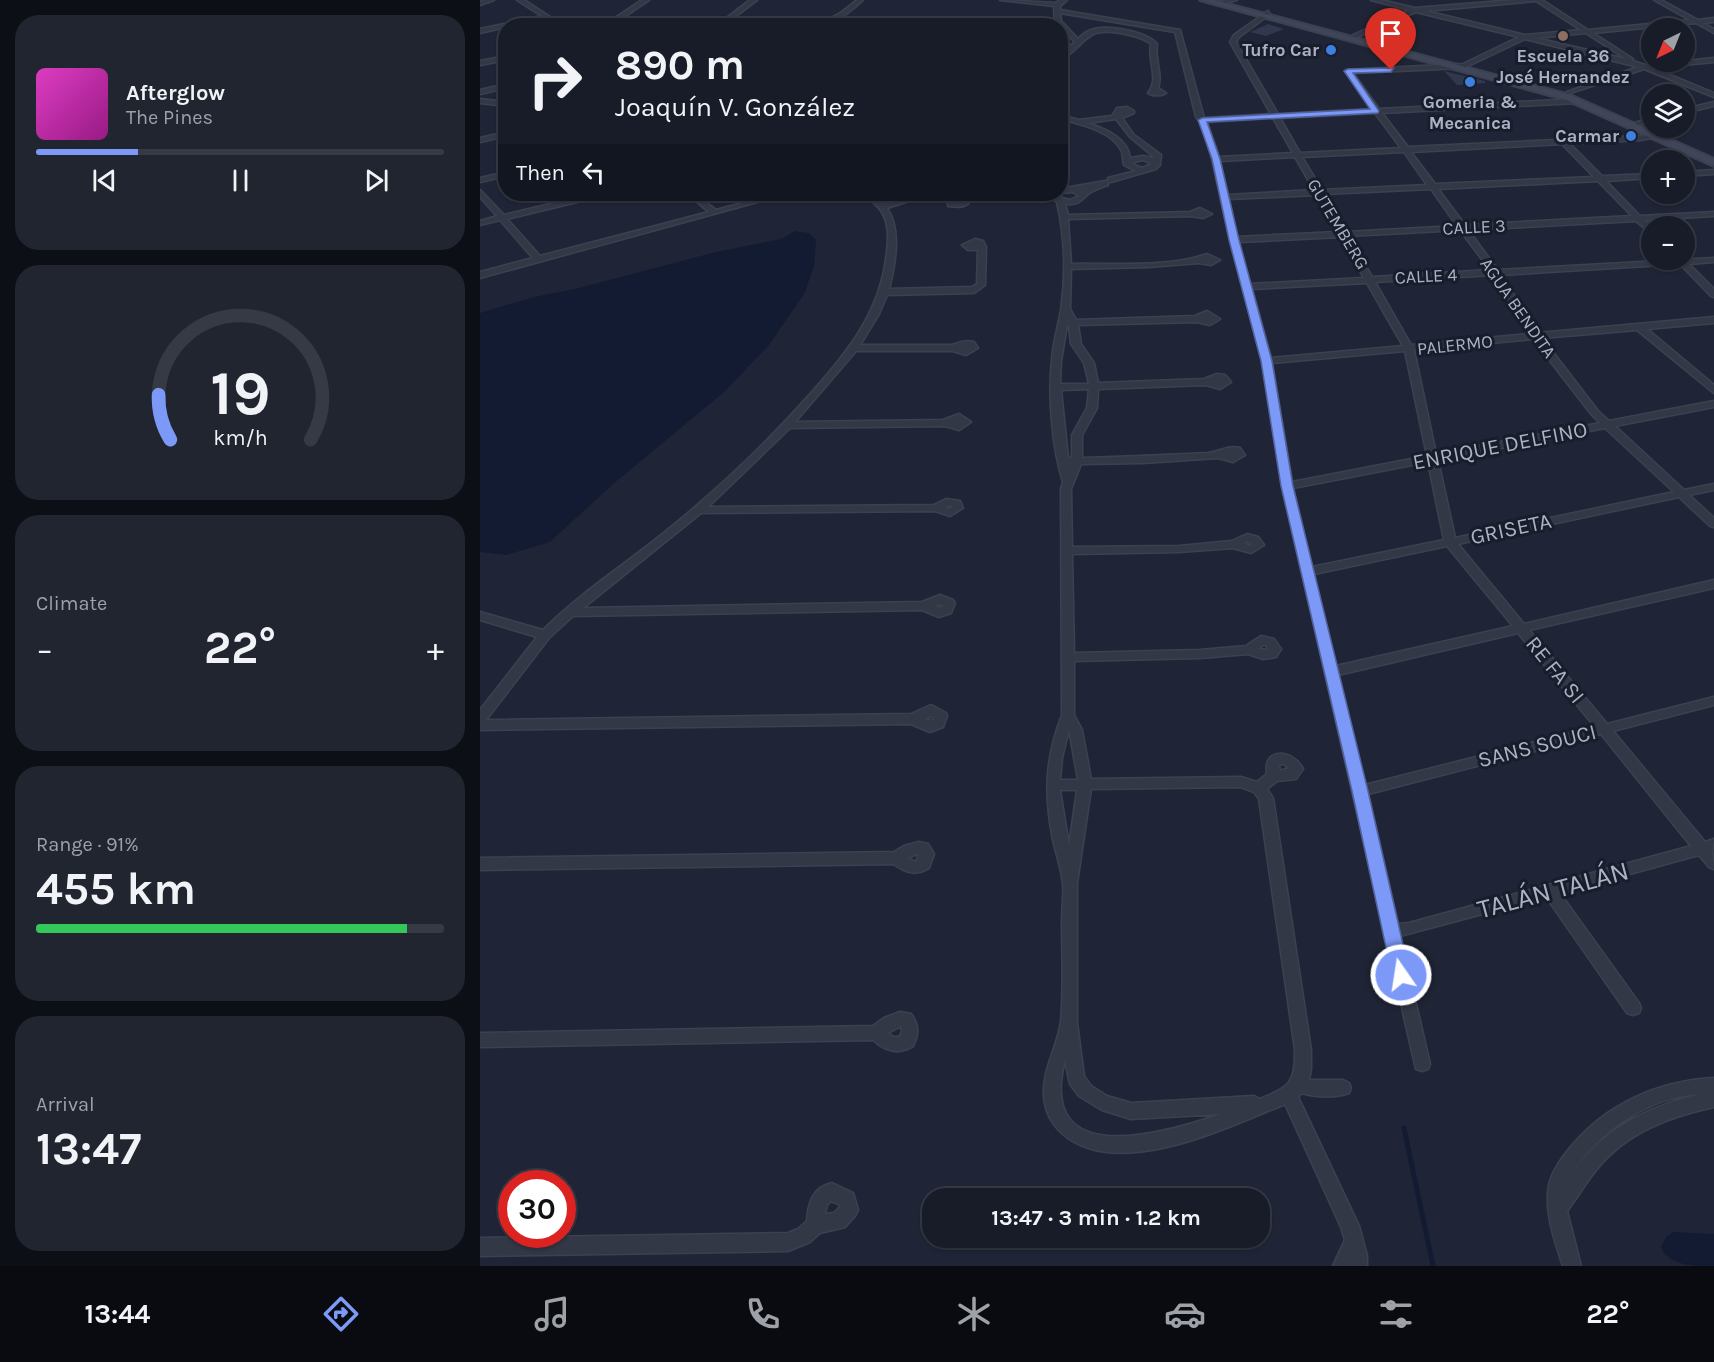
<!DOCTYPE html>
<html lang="en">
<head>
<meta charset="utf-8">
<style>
  :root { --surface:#171c28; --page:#202530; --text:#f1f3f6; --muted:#9ea1a8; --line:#363a45; --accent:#7d99f8 }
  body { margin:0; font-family:Karla,sans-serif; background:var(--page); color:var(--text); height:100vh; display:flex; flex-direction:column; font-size:22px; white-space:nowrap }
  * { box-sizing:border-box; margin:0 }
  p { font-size:20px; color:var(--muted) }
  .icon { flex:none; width:33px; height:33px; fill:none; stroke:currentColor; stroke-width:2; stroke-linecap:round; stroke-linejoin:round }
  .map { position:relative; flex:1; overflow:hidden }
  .panel { display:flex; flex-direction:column; gap:15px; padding:15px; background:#0d0f16; width:480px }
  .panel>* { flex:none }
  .guide { position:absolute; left:18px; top:18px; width:570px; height:183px; border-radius:24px; box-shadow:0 2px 4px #0004,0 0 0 2px var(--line); background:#171c28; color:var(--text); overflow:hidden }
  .needle { width:39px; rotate:223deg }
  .fabs { position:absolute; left:1161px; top:18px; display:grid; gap:12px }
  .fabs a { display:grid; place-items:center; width:54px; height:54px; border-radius:50%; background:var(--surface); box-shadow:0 2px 4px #0004,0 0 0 2px var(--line); font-size:30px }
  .speed { position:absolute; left:18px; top:1170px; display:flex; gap:12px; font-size:30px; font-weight:700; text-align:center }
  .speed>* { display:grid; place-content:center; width:78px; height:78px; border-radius:50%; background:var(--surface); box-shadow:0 2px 4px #0004,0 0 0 2px var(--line); line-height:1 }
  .speed .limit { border:9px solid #d22; background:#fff; color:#111 }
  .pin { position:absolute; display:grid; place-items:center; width:51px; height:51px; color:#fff; margin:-62px -26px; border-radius:50% 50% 50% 0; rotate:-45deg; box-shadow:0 0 6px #0007 }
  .pin .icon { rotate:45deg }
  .me { position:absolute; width:66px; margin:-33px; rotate:347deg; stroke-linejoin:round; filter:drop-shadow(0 0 4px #0008) }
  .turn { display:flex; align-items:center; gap:21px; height:126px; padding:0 18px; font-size:27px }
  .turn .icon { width:78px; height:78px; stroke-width:2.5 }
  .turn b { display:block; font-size:42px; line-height:51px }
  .then { display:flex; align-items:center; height:57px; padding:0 18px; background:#0003; gap:12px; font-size:22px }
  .big { font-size:45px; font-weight:700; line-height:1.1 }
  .panel .tile { flex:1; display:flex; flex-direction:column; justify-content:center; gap:9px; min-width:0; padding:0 21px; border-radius:24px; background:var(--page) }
  .panel .dial { align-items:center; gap:0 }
  .dial svg { height:156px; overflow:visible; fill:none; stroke:var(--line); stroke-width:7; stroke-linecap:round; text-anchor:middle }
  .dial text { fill:var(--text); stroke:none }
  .song { display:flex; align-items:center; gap:18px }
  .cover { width:72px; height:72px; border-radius:9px; background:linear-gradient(135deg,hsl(310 70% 55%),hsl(310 70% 35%)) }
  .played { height:6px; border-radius:3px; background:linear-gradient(90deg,var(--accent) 25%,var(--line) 25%) }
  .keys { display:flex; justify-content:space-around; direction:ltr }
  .heat { display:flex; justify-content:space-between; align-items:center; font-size:33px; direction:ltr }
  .charge { height:9px; border-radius:4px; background:linear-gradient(90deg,#34c759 91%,var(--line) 0) }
  .trip { position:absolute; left:442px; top:1188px; width:348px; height:60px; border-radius:24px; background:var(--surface); box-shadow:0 2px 4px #0004,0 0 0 2px var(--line); font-weight:700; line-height:60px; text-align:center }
  .menu { display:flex; height:96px; justify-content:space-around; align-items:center; background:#090b10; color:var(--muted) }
  .menu .icon { width:42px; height:42px }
  .menu .current { color:var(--accent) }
  .menu b { font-size:27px; color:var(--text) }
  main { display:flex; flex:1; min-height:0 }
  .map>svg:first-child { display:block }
  .water { fill:#131b33 }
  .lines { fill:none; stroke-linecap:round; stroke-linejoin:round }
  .stream { stroke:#131b33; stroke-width:5 }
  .building { fill:#31384d }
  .minor-casing { stroke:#3c4150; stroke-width:3 }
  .secondary-casing { stroke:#3c4150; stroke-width:4 }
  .minor { fill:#323846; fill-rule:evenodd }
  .secondary { fill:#404659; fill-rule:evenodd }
  .route { fill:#7d99f8; stroke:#5163a1; stroke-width:1.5 }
  .education-dot { fill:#8d6e63; stroke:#181d2b; stroke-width:2 }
  .shop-dot { fill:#3f7fe0; stroke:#181d2b; stroke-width:2 }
  .labels { text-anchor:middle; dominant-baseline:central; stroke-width:6; stroke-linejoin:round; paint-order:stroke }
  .far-poi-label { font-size:18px; font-weight:bold; fill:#acb2c4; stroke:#181d2b; text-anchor:end }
  .far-street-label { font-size:18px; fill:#acb2c4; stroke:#181d2b }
  .street-label { font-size:22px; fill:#acb2c4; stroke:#181d2b }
  .near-street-label { font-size:27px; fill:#acb2c4; stroke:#181d2b }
</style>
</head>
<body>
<main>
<section class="panel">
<div class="tile">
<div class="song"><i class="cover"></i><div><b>Afterglow</b><p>The Pines</p></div></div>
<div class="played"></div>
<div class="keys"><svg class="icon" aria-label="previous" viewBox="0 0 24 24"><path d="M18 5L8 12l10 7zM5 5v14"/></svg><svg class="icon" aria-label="pause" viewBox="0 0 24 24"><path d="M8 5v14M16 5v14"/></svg><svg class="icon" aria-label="next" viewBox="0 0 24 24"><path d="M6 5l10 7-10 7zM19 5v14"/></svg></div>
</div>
<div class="tile dial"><svg viewBox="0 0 100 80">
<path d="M14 69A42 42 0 1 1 86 69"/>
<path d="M14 69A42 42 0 0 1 8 46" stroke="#7d99f8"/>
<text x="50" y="56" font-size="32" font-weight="700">19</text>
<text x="50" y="72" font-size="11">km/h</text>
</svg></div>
<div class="tile"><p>Climate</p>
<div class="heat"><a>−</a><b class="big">22°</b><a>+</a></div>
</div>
<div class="tile"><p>Range · 91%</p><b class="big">455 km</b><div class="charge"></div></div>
<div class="tile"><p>Arrival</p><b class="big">13:47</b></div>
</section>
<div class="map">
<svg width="1234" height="1266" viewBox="0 0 1234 1266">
  <rect width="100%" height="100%" fill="#1f2536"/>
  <!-- water -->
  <g class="water">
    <polygon points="315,231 329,233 336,240 334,266 324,294 289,345 243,393 133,484 70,542 26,555 0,552 0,313 54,297 99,288 236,252 301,239"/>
    <path d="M1193,1232L1234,1234V1266C1213,1266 1188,1266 1181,1247L1186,1237Z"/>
  </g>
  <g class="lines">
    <!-- stream -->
    <polyline class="stream" points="924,1128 953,1266"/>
  </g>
  <!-- building -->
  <g class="building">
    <polygon points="788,24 804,29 786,36 770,32"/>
    <polygon points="964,71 1005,81 1005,83 977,85"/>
  </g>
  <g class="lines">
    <!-- minor casing -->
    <g class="minor-casing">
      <g id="minor">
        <polygon points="5,0 14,0 0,5 0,1"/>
        <polygon points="37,0 44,0 84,26 76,26 66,19 26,26 26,27 0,33 0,29 62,16"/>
        <polygon points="162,0 169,0 131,26 123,26"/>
        <polygon points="270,0 277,0 243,26 236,26"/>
        <path d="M377,0H383C371,11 354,26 337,26L362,12Z"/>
        <path d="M520,0L576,3L580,0H587L580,6V10L700,30L724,118L791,114L750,42L754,35L788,11L790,14L759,37L756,42L798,114L893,109L865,71L866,70L983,64L1039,37L936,12L877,37H873V35L929,10L891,0H901L935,8L1034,0H1062L1108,30L1210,20L1174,0H1181L1218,20L1234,18V22L1223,23L1234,29V33L1216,23L1113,33L1153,59V61L1165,65L1234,58V62L1173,68L1234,93V97L1164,69L1087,94V92L1158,67L1045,39L984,68L873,73L899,109L1097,99L1100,101L1097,103L902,113L928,147L1161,136L1185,133V135L1161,140L1090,144L1122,176L1172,174V178L1126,181L1160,216L1234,212V216L1165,220L1172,227V234L1156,221L988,230L1018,270L1234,258V262L1209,264L1234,289V297L1231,296L1200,264L1021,275L1058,333L1234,317V323L1167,329L1234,385V393L1157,330L1062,338L1118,411L1129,421L1234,401V407L1135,426L1204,490L1234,484V490L1209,495L1234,518V527L1230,526L1199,497L978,544L1044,624L1234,580V588L1049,630L1127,724L1234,697V705L1133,731L1225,842L1234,839L1232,851L1234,869L1229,867L1219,855L1080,893L1159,1003L1161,1008L1159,1013L1153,1015L1147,1013L1066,897L920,936L950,1064L948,1069L942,1071L936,1069L802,486L782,361L750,240L732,159L721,123L716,117L695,32L580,13L581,21L598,39C603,34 608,30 614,29C630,25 667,32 677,44C674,59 683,73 678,88L686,93C682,96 672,96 668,93C680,78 667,62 671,44C664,38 654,36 645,34C604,25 609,43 580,61V55L595,42L580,26H575L574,6ZM1056,1L1101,30L1045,35L946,11ZM1106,33L1146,59L1056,38ZM895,113L921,148L820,153L800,118ZM793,118L813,153L739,157L727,122ZM1082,144L1114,177L955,184L931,152ZM924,152L947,185L842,190L822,157ZM815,157L834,190L748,195L740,161ZM1118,181L1152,216L985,225L958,189ZM951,189L977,226L866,232L844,194ZM837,195L858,232L757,237L749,199ZM980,230L1010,270L892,277L868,236ZM861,237L884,278L770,284L759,242ZM1013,275L1050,334L931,345L895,282ZM887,283L923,346L791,358L772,289ZM1053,339L1112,415L1120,423L956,454L934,350ZM925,351L947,456L812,482L792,363ZM1125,428L1194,492L975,538L958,460ZM948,462L964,540L832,567L813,488ZM967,546L1033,626L856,666L834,574ZM1038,633L1115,727L885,785L858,675ZM1121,734L1211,846L929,923L918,924L888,794Z"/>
        <polygon points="747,0 757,0 744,3 744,1"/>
        <polygon points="26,56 26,60 0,65 0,61"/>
        <polygon points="26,84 26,88 0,94 0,90"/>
        <polygon points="0,99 26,102 26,106 0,103"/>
        <polygon points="1234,102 1234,106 1204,113 1204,109"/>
        <path d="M637,108L647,107L654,111V113L642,118L654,135L681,155L680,165L676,169L631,182H628V178L656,171L644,165C643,161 643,156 642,152C634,131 599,124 580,119V115L599,120L632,116ZM636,119L650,137L673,156V158L663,156L650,158C648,138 625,129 608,123ZM663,160L672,164L662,168L652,164L654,162Z"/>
        <polygon points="1172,117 1172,121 1158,125 1155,123"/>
        <polygon points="26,132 26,136 0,142 0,138"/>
        <polygon points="1234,170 1234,174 1204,176 1204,172"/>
        <polygon points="26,172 26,176 0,182 0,178"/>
        <path d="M625,181H628V185C622,187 613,190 608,194C600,201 599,205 585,204L588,215L710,212L720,208L732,214L723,218L711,216L588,219L591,264C633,263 688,268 727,254L740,260L731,265L719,263L668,267L591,269L590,309L596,320L715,316L727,311L740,319L730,325L717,322L598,325L601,344L614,363L618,383L724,379L737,374L745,375L751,382L740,389L726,385L618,389L617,408L602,435V458C644,457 686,455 728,453C740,452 747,445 760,448L765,455L753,462L738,458L662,463L601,464L591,489L592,547L699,546L752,541L767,534L778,537L784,545L771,553L753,548L699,552L592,554L594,653L720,650L766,646L781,636L794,639L801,649L796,657L783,659L768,654L720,658L594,661V715L602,730L611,779L761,777L777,782L787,774C782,747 813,749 823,769L816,779L797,781L787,789L793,798L831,1050V1069L829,1080H863L869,1083L871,1088L869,1093C856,1098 835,1097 822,1093L818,1097L879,1226L887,1256V1266H853L865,1240L861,1227L805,1104C748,1127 645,1178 588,1138C574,1128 565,1114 564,1096C562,1069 578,1047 581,1021C584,988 582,954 582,921C582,909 584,896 583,884C582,870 576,854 573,840C564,794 565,759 582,715L581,489L583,482C572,447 568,396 572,360C573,343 578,327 581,310C586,275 585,237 577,202L572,198L574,194H580L582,198L590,200L599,196L593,192L580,193V189ZM587,325L589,326L591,344L604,363L609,384H580L581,361ZM609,389L607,408L592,435V458H588L581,390ZM768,541L772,544L770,546L763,543ZM783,645H786L788,650L778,649ZM589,729L598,780H580L582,758ZM801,764H804L809,768L800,771L799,766ZM761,787L774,792L779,799L815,1050C816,1083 809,1087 780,1099L774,1096L651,1103L627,1096L611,1086L604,1076L597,1023V883L611,789ZM580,790H597L589,846ZM585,1060L590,1084L599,1096L622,1110L651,1119L741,1114C683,1134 556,1171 585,1060Z"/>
        <polygon points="0,190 24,215 112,194 122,194 122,196 27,219 60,256 229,212 208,194 215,194 236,210 296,194 307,194 0,278 0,272 53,258 20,220 0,225 0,221 17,216 0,197"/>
        <path d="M385,194H393L404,204L440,194H451L407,208C422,230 415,265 409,289L492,287L497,284L498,250H488L482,245L495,239L503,241L506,247L505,285L494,293L407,295L399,314L380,345H472C480,342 486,340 494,342L498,348L486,355L473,351H376L315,422L463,420L479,414L491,422L479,430L465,426L310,428L228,507L454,505L466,499L480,501L483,508L470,516L455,511L221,513L103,608L442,602L460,595L473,600L475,603L471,613L459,617L442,610L93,616L69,638L6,720L431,714L451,705L466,713L467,716L463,727L450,732L431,724L0,730V710L57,637L0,620V612L63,630C98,595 141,567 180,536C234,493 286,444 332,392C367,353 399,313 406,259C408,245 410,227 403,214C399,206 391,201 385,194ZM468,505L472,506V507L469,509L465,507ZM460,604L463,605L462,608L454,606ZM451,716L454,718L453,721L444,719Z"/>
        <path d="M475,194H482L489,203C483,208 476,207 468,206V202L476,197Z"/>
        <path d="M439,842L448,844L454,854L449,868C436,876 426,873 414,864L0,870V858L414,852L424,846ZM439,853L436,862L427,858Z"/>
        <path d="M420,1012L431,1014C439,1025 439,1034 433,1046C419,1055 405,1051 393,1040L0,1047V1033L393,1026L404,1018ZM421,1026L422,1032L419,1037H413L408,1033Z"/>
        <path d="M1234,1078V1107C1189,1117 1147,1132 1117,1169C1106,1182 1098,1197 1087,1211L1101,1266H1083C1075,1242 1064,1211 1069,1185C1072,1171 1081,1159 1089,1149C1125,1104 1178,1081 1234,1078ZM1220,1094C1164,1108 1123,1129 1090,1176C1118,1132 1167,1097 1220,1094Z"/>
        <path d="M352,1183L373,1193L378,1210L375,1216L365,1227L340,1233L330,1242L308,1251L0,1256V1238L308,1233L318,1229L327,1221C328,1203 333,1187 352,1183ZM351,1201L359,1204L360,1207L354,1213L345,1214L347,1205Z"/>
      </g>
    </g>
    <!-- secondary casing -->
    <g class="secondary-casing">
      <polygon id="secondary" points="720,0 733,0 1090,95 1234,159 1234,166 1084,99"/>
    </g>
    <!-- minor -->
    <use href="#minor" class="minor"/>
    <!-- secondary -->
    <use href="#secondary" class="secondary"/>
  </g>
  <!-- route -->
  <polygon class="route" points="914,68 911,72 873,73 899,111 898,113 727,122 740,159 759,240 792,361 813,486 888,791 930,975 927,980 921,983 915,980 912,975 872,791 801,486 781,361 749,240 732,159 718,120 722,118 890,109 864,71 868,69"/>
  <!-- markers -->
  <circle class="education-dot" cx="1083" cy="36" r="6"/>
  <g class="shop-dot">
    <circle cx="851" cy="50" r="6"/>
    <circle cx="990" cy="82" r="6"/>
    <circle cx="1151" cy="136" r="6"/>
  </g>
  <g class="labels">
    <!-- far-poi labels -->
    <g class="far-poi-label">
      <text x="839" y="50">Tufro Car</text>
      <text x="1083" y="56" text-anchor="middle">Escuela 36<tspan x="1083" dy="21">José Hernandez</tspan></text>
      <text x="990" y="102" text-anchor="middle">Gomeria &amp;<tspan x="990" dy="21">Mecanica</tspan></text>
      <text x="1139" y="136">Carmar</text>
    </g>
    <!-- far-street labels -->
    <g class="far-street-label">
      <text transform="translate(858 224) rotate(59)">GUTEMBERG</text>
      <text transform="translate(994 227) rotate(-3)">CALLE 3</text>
      <text transform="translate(946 276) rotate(-3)">CALLE 4</text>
      <text transform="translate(1038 308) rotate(55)">AGUA BENDITA</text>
      <text transform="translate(975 345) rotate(-6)">PALERMO</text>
    </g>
    <!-- street labels -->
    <g class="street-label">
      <text transform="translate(1020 446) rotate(-11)">ENRIQUE DELFINO</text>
      <text transform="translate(1031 529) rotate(-12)">GRISETA</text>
      <text transform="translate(1075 670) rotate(51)">RE FA SI</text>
      <text transform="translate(1057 746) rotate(-14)">SANS SOUCI</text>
    </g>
    <!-- near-street labels -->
    <g class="near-street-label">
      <text transform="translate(1073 890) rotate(-15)">TALÁN TALÁN</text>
    </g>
  </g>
</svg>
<div class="fabs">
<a><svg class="needle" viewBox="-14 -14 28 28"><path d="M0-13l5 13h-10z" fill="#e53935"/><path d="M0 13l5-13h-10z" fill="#9ea1a8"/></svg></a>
<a><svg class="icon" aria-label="layers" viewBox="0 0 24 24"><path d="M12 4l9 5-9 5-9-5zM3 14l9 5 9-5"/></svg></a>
<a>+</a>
<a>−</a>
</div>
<div class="speed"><div class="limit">30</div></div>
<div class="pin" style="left:911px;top:70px;background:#d93025"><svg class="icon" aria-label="arrive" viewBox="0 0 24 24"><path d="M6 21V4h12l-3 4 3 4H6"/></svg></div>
<svg class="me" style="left:921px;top:975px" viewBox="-20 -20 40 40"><circle r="17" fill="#7d99f8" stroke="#fff" stroke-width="3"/><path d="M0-11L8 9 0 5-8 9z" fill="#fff"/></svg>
<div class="trip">13:47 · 3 min · 1.2 km</div>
<div class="guide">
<div class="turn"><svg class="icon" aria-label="right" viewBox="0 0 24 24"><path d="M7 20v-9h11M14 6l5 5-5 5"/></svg><div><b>890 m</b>Joaquín V. González</div></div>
<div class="then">Then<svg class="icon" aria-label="left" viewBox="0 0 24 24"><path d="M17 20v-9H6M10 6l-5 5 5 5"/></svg></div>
</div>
</div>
</main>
<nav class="menu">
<b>13:44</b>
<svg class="icon current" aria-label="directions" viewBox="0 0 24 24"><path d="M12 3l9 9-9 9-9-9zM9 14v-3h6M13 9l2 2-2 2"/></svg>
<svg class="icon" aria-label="music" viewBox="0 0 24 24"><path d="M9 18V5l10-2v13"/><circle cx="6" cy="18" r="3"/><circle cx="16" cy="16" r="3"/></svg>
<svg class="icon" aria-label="phone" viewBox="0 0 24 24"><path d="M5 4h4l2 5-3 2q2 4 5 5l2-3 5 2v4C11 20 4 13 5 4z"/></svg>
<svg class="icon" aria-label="climate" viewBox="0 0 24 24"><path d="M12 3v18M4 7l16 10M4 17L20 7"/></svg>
<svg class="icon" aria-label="car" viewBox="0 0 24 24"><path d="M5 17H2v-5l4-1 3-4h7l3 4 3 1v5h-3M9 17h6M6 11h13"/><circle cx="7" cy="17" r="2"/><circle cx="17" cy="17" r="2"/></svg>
<svg class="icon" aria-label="filters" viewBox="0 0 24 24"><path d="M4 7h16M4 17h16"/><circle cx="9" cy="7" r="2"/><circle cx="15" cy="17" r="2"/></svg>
<b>22°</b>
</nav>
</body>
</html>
